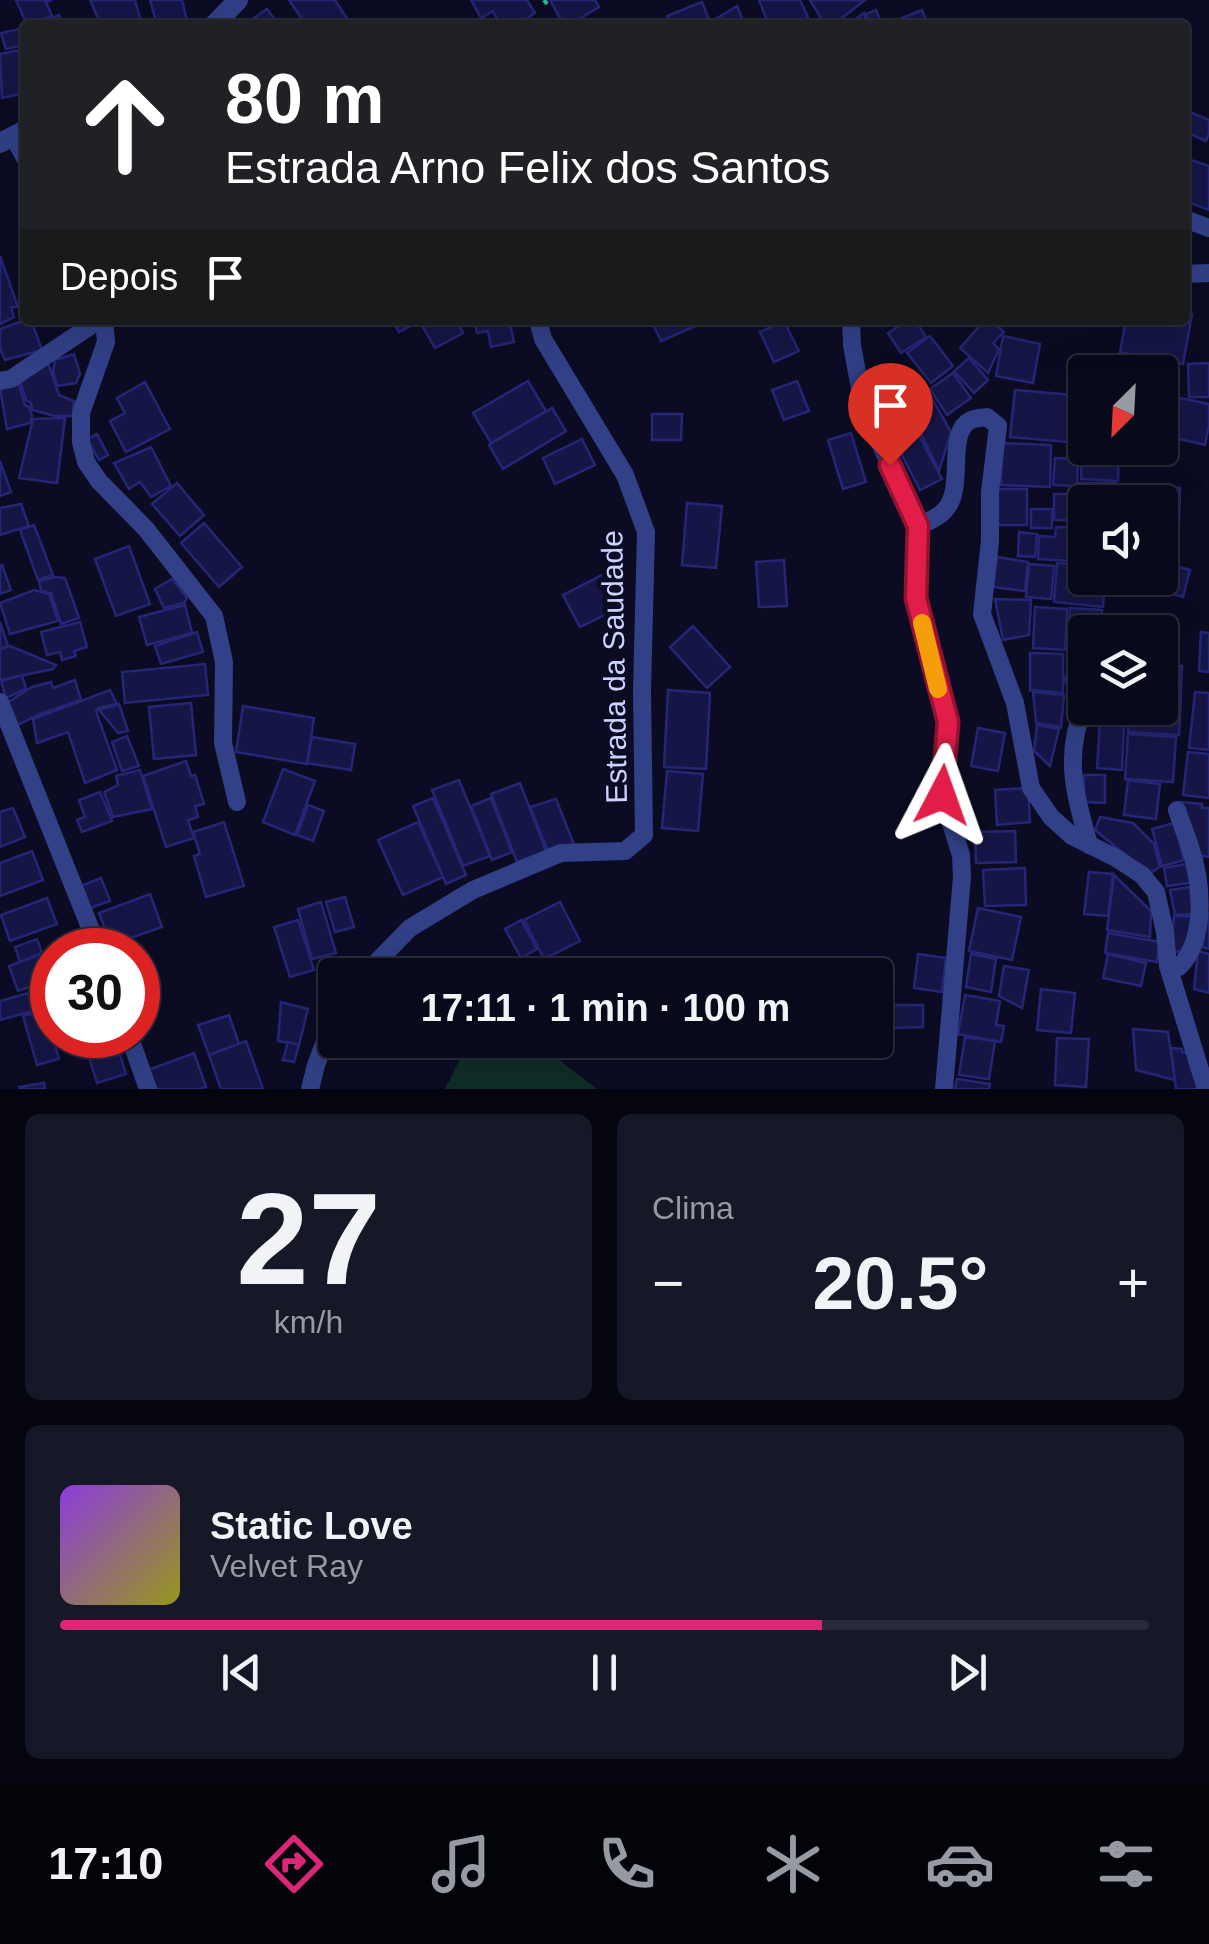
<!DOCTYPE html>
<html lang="pt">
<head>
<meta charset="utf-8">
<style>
  :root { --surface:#08091a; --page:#161727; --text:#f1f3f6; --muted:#989aa2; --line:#292a39; --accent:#db2777 }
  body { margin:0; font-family:Arial,sans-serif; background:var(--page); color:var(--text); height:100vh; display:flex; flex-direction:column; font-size:38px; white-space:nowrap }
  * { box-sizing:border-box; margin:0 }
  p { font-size:32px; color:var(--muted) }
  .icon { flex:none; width:55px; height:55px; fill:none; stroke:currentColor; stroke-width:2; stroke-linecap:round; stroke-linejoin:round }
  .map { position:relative; height:1089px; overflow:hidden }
  .details { display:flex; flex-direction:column; gap:25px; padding:25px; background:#04050e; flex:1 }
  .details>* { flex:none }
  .top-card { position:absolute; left:20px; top:20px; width:1170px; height:305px; border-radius:10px; box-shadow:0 10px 40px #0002,0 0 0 2px var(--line); background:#202124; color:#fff; overflow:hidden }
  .needle { width:65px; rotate:204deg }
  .buttons { position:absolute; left:1068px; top:355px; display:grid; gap:20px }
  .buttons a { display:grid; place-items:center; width:110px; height:110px; border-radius:10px; background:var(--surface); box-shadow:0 10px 40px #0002,0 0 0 2px var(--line); font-size:50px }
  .speed { position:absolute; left:30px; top:928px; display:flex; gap:20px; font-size:50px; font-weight:700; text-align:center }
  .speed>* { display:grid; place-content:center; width:130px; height:130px; border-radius:50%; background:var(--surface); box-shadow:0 10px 40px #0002,0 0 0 2px var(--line); line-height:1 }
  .speed .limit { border:15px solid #d22; background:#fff; color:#111 }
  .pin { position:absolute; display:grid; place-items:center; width:85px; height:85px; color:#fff; margin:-102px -42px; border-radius:50% 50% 50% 0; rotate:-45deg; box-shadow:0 0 10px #0007 }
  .pin .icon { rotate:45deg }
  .me { position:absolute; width:110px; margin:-55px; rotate:4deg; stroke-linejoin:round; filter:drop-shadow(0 0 8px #0008) }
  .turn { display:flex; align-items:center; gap:35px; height:210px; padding:0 40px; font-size:45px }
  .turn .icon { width:130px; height:130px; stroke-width:2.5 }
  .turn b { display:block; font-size:70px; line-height:85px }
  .then { display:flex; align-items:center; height:95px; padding:0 40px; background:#0003; gap:20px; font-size:38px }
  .big { font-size:75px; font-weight:600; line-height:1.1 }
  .details .card { flex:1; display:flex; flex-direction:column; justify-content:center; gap:15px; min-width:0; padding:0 35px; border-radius:15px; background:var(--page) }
  .details .dial { align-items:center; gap:0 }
  .dial b { font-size:130px; line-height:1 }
  .song { display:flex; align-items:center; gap:30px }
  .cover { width:120px; height:120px; border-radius:15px; background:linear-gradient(135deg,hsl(270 70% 55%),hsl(60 70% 35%)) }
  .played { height:10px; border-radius:5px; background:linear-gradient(90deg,var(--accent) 70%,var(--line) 70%) }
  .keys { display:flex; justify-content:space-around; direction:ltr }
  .heat { display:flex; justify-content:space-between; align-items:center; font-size:55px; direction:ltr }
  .details .tiles { flex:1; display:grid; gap:25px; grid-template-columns:1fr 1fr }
  .card:last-child { grid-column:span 2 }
  .trip { position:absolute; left:318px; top:958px; width:575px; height:100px; border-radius:10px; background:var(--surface); box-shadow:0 10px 40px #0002,0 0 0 2px var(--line); font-weight:600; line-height:100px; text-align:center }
  .tabs { display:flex; height:160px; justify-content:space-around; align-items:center; background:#03040a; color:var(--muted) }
  .tabs .icon { width:70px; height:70px }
  .tabs .on { color:var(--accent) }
  .tabs b { font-size:45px; color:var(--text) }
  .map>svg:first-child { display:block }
  .green { fill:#0e2e26 }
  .building { fill:#151646; stroke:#252675; stroke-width:2.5 }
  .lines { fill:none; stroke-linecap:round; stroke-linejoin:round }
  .path { stroke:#21c095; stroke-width:4; stroke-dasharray:5 8; stroke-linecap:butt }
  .minor { stroke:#314087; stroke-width:18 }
  .tertiary { stroke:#314087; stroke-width:20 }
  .route-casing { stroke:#92132f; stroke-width:25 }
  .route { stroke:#e11d48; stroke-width:18 }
  .slow { stroke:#f59e0b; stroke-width:18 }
  .labels { text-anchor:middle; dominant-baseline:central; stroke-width:10; stroke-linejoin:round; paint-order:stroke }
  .street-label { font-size:30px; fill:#ced2ff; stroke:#0b0c23 }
</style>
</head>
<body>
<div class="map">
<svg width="1209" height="1089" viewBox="0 0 1209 1089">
  <rect width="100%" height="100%" fill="#0b0c23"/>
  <!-- green -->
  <polygon class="green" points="470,1040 533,1040 597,1089 445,1089"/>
  <!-- building -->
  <g class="building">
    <polygon points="16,0 52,0 46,2 52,16 27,25"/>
    <polygon points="90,0 135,0 142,25 101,25"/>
    <polygon points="150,0 182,0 188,25 157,25"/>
    <polygon points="289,0 335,0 348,20 340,25 306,25"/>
    <polygon points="471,0 527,0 535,13 518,25 500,25 493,11 481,18"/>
    <polygon points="550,0 595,0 599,7 569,25 564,25"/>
    <polygon points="759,0 800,0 808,17 799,25 758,25 766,18"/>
    <polygon points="810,0 865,0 833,25 825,25"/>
    <polygon points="702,2 711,25 670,25 667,16"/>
    <polygon points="737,6 745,25 716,25 714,20"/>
    <polygon points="267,9 279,25 250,25 248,22"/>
    <polygon points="876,10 882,25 871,25 866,14"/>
    <polygon points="922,10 928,25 903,25 900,19"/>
    <polygon points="864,13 868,25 847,25"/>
    <polygon points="59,15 63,25 33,25"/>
    <polygon points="24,28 25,45 6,49 1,33"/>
    <polygon points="20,50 25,76 25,93 2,98 0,54"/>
    <polygon points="1185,110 1209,120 1209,133 1206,141 1185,132"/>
    <polygon points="1185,158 1209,166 1209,210 1185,201"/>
    <polygon points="0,256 18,307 11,307 14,317 0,324"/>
    <polygon points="1185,313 1192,314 1183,364 1120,352 1126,320 1185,320"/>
    <polygon points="25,320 31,320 42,350 5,360 0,349 0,329"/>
    <polygon points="392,320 422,320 399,332"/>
    <polygon points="423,320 456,320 463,333 435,348 420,322"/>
    <polygon points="474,320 509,320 514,342 491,347 488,331 477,333"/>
    <polygon points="651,320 709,320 661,341"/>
    <polygon points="908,320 915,320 926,337 901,353 888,333"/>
    <polygon points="985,320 991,320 1004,332 993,343 999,349 988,373 960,348"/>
    <polygon points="784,321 799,351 774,362 760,332"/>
    <polygon points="930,336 953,366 931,383 907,353"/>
    <polygon points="1003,336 1040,344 1033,383 996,376"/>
    <polygon points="74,354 80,374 76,383 57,386 53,372 55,360"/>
    <polygon points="969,358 988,380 974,393 954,371"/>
    <polygon points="48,363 59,395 74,401 73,416 55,416 32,410 31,403 26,400 19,377"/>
    <polygon points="1209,363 1209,397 1189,397 1188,364"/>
    <polygon points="953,373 971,398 947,415 930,389"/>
    <polygon points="528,381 546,411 491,443 473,413"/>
    <polygon points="797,381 809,411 784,420 772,390"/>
    <polygon points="18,382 25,405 29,407 32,416 30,423 7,429 0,388"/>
    <polygon points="145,382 170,429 126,452 110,421 125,413 117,398"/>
    <polygon points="926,388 951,432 939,471 905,400"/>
    <polygon points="1015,390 1083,396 1078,443 1010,437"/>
    <polygon points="1180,398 1209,404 1209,424 1205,445 1171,437"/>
    <polygon points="552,408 566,431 503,469 489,445"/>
    <polygon points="907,413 942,479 920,490 886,424"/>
    <polygon points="652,414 682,414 681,440 652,440"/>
    <polygon points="65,418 57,483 19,478 33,419"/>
    <polygon points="851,433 866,482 843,489 828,440"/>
    <polygon points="97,434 108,455 99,460 87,439"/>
    <polygon points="582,439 595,465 555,484 543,458"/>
    <polygon points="1082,440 1085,440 1085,448 1119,448 1118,481 1081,479"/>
    <polygon points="1002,443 1051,445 1050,487 1001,485"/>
    <polygon points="151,447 171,486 151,497 140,482 129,489 114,463"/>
    <polygon points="1055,458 1078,459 1077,486 1053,485"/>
    <polygon points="0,461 11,492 0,496"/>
    <polygon points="177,483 204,515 180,536 152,504"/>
    <polygon points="1079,483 1116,483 1116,502 1085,502 1085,527 1079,527"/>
    <polygon points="1151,487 1180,488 1179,524 1160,523 1160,502 1151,502"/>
    <rect x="998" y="489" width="29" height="36"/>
    <polygon points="1054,494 1079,494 1078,520 1054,520"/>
    <polygon points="687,503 722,506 716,568 682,565"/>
    <polygon points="21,504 29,526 0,535 0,508"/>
    <rect x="1031" y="509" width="21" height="19"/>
    <polygon points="204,523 242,567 219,587 181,543"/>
    <polygon points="34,525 53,575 38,580 20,530"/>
    <polygon points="1056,527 1077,528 1076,548 1072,548 1071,561 1038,559 1039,536 1055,537"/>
    <polygon points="1019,532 1037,534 1035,557 1018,556"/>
    <polygon points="1081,533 1085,533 1085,557 1080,557"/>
    <polygon points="129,546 150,604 116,616 95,559"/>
    <polygon points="997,557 1028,562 1025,591 993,587"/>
    <polygon points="784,560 787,606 759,607 756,562"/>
    <polygon points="1160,562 1190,570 1183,597 1143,586 1145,578 1160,578"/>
    <polygon points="1057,563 1085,566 1085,578 1105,578 1103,607 1054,602"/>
    <polygon points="1029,564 1054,566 1051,599 1026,597"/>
    <polygon points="2,565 11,590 0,594 0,566"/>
    <polygon points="606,573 623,606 580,627 563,595"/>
    <polygon points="55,577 65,578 79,618 61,624 51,593 41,591 39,581"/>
    <polygon points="172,579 187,598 184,603 164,608 155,589"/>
    <polygon points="34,590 49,594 58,621 10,634 0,603"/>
    <polygon points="995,599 1031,600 1029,635 1003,640"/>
    <polygon points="185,605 192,633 147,645 139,617"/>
    <polygon points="1035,607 1067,609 1065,650 1033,648"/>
    <polygon points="1070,608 1102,610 1101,632 1085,632 1085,662 1067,660"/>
    <polygon points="0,622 8,646 0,649"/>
    <polygon points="80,622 87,647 74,651 76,656 62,660 60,652 47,655 41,632"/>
    <polygon points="693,626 730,667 707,688 670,647"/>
    <polygon points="197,632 203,652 161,664 155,646"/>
    <polygon points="1201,632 1209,633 1209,672 1199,671"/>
    <polygon points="1160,641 1173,642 1172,663 1160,662"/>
    <polygon points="10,646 56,665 53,669 0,680 0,649"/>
    <polygon points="1030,653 1063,654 1063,693 1030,690"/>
    <polygon points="205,664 208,695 125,703 122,672"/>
    <polygon points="1160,664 1182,666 1181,691 1160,689"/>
    <polygon points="1070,665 1085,670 1080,687 1064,682"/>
    <polygon points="22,675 26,689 6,698 1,681"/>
    <polygon points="75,680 81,700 40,714 16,726 7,703 32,687 51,682 53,688"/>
    <polygon points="110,690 117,704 99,708 96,711 117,770 85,783 68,732 37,743 33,719"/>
    <polygon points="668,690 710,693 706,769 664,767"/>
    <polygon points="1033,692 1064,695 1061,727 1036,723"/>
    <polygon points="1160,692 1181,694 1179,735 1128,732 1129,708 1160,708"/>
    <polygon points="1195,692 1209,693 1209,750 1189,748"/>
    <polygon points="191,703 196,755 154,759 149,707"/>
    <polygon points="119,704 128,731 118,733 99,710"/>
    <polygon points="243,706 314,718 307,764 236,752"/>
    <polygon points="1100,721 1124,722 1122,770 1097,768"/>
    <polygon points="1037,725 1059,729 1050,766 1034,751"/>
    <polygon points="978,728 1005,733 998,771 971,766"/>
    <polygon points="1128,734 1176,737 1173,782 1125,779"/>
    <polygon points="127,736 139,766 122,771 112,742"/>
    <polygon points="312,737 355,744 351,770 307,763"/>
    <polygon points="1188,752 1209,754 1209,798 1183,795"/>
    <polygon points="186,761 191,776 195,775 204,804 195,806 198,817 188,820 194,838 166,847 143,776"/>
    <polygon points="283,769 315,781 295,835 263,822"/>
    <polygon points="140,770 152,809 113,817 104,792 118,785 116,776"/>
    <polygon points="667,771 703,774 698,831 662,828"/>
    <polygon points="1084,775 1105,775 1105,803 1084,802"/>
    <polygon points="459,780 490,856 463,866 432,790"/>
    <polygon points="1128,780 1160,784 1156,819 1124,815"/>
    <polygon points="520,783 546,851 517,862 491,794"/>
    <polygon points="1028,788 1030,822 997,825 995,790"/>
    <polygon points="100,792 112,821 82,832 77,820 85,817 79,800"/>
    <polygon points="433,798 466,875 446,884 413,806"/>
    <polygon points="491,798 512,852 492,860 471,806"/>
    <polygon points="556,799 575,847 547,849 530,807"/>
    <polygon points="1181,802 1202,804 1202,808 1209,808 1209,857 1197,855 1181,812"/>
    <polygon points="308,805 324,811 313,841 297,835"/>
    <polygon points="13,808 25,837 0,847 0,812"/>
    <polygon points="1100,817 1133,823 1154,844 1160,867 1149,874 1095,830"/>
    <polygon points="224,822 244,886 206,897 194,856 200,854 193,832"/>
    <polygon points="418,822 443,877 403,895 378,840"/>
    <polygon points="1174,823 1184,860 1162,866 1152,829"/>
    <polygon points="1015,831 1016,862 976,863 975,832"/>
    <polygon points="32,851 43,880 0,896 0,863"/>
    <polygon points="1186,864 1190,883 1167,886 1164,868"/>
    <polygon points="1025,868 1026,905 985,906 983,870"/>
    <polygon points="1089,872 1113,874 1108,916 1084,914"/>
    <polygon points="1114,875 1151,911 1150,937 1107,930"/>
    <polygon points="101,878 110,901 90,908 81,886"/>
    <polygon points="1190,887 1193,914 1175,915 1170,890"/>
    <polygon points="150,894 162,927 111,945 99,913"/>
    <polygon points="345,897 354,927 335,932 326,902"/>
    <polygon points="47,898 57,924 10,941 1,915"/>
    <polygon points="321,902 336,953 312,959 298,909"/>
    <polygon points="560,902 580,941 544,959 524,920"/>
    <polygon points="978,908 1021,917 1012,960 969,951"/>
    <polygon points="1208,913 1209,913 1209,949 1202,947"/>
    <polygon points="1174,916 1194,916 1184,952 1171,951"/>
    <polygon points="298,920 314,970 290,977 274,927"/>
    <polygon points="521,920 537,949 521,958 505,929"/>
    <polygon points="1108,933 1160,942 1157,962 1105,953"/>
    <polygon points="37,939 42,953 20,962 15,947"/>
    <polygon points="65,945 67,950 52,950 52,979 18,991 9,966"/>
    <polygon points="1198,951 1209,954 1209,993 1194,989"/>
    <polygon points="918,954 946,958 942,992 914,988"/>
    <polygon points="971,954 996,959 991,992 966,987"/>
    <polygon points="1108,954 1146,963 1141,986 1103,978"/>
    <polygon points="1004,966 1029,970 1022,1008 999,996"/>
    <polygon points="1041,989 1075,993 1071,1033 1037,1030"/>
    <polygon points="28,993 33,1011 0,1020 0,1001"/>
    <polygon points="965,995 1000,1001 996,1025 1004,1026 1001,1042 958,1034"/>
    <polygon points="281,1002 308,1009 299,1045 278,1041"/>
    <polygon points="890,1005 923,1005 923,1027 890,1028"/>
    <polygon points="45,1011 59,1059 37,1065 23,1016"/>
    <polygon points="229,1015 239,1044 209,1055 198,1025"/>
    <polygon points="1133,1029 1168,1032 1175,1080 1136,1070"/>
    <polygon points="82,1035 114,1035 126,1074 97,1083"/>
    <polygon points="965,1037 995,1041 989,1079 959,1075"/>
    <polygon points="1057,1038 1089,1039 1086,1087 1055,1085"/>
    <polygon points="246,1041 263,1089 221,1089 209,1055"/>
    <polygon points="288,1042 299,1045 294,1062 283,1060"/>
    <polygon points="1171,1048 1182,1049 1182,1052 1190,1053 1199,1089 1176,1089"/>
    <polygon points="194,1053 206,1087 200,1089 155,1089 148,1070"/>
    <polygon points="957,1079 990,1084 989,1089 955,1089"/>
    <polygon points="44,1083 45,1089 20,1089 19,1087"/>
  </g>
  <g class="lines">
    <!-- path -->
    <polyline class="path" points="544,0 548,5"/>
    <!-- minor -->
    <g class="minor">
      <polyline points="13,136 25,158"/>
      <polyline points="1185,219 1209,228"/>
      <polyline points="1185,274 1209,273"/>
      <polyline points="104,320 106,342 81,413 81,442 86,462 99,481 146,529 214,616 224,662 223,743 237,802"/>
      <polyline points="851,320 852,345 863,405 917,526 916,598 947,723 942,795 961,855 962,877 944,1089"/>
      <polyline points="0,381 11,379 99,320"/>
      <path d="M917,526C927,522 938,518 945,510C966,488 945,432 971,420C976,418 982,418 987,417L998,426L990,492V541L982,614L1015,703L1031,788L1051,817L1072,836L1116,858L1142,875L1156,892L1165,932L1168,966L1206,1089"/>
      <polyline points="0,702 99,950"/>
      <path d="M1085,704C1063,756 1075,793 1089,845"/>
      <path d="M1168,966L1179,967C1207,939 1202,882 1190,847C1186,834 1181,823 1177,810"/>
      <polyline points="364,975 410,928 473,890 561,853 625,851 644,835 642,691 646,532 625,475 543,339 538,320"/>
      <polyline points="129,1035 148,1089"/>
      <polyline points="310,1089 316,1065 335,1016"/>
    </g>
    <!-- tertiary -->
    <g class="tertiary">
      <polyline points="214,25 238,0"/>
      <polyline points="0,143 25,130"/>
    </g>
  </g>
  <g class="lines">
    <!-- route casing -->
    <g class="route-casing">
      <polyline id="route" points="890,465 918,526 916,598 948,722 942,795"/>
    </g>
    <!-- route -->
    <use href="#route" class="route"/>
    <!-- slow -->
    <polyline class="slow" points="922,623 938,689"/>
  </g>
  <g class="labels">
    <!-- street labels -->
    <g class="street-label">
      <text transform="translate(614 667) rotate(-91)">Estrada da Saudade</text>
    </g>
  </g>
</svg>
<div class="buttons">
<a><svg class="needle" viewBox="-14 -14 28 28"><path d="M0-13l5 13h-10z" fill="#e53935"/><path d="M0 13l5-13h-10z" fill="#989aa2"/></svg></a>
<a><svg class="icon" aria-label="sound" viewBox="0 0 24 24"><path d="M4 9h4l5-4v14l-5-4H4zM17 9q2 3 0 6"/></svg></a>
<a><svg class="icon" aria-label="layers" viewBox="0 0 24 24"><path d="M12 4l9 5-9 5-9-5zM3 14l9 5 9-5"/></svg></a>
</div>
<div class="speed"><div class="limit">30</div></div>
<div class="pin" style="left:890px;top:465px;background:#d93025"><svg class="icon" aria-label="arrive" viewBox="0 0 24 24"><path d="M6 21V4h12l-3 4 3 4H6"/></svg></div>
<svg class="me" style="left:942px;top:795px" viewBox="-20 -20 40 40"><path d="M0-17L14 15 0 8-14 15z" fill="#e11d48" stroke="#fff" stroke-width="4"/></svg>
<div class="trip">17:11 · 1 min · 100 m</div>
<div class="top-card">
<div class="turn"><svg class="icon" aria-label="ahead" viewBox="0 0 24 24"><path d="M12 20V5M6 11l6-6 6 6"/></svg><div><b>80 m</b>Estrada Arno Felix dos Santos</div></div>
<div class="then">Depois<svg class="icon" aria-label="arrive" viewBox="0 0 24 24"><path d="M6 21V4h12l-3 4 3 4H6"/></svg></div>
</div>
</div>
<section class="details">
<div class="tiles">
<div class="card dial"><b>27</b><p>km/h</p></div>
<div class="card"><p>Clima</p>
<div class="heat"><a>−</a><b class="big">20.5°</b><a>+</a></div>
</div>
<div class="card">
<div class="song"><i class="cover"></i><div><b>Static Love</b><p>Velvet Ray</p></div></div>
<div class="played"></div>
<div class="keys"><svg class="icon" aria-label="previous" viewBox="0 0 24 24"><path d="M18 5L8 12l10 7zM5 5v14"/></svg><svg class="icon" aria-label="pause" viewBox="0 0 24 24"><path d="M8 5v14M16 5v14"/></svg><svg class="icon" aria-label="next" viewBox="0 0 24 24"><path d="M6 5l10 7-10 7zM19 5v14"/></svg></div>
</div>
</div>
</section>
<nav class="tabs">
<b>17:10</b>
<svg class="icon on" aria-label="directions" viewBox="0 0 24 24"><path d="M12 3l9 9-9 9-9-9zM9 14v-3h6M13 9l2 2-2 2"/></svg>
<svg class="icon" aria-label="music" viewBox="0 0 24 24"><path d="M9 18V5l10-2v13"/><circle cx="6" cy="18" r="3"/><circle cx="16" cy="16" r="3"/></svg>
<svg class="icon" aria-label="phone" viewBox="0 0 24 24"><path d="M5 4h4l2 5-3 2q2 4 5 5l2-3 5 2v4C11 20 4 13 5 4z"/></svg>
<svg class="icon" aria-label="climate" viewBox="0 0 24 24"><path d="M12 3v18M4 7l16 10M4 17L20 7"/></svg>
<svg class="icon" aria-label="car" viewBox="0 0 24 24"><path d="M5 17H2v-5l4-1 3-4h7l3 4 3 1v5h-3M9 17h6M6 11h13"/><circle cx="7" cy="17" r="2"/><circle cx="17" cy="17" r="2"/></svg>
<svg class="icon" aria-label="filters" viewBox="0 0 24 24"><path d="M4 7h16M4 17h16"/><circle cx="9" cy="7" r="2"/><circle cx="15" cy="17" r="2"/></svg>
</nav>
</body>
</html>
